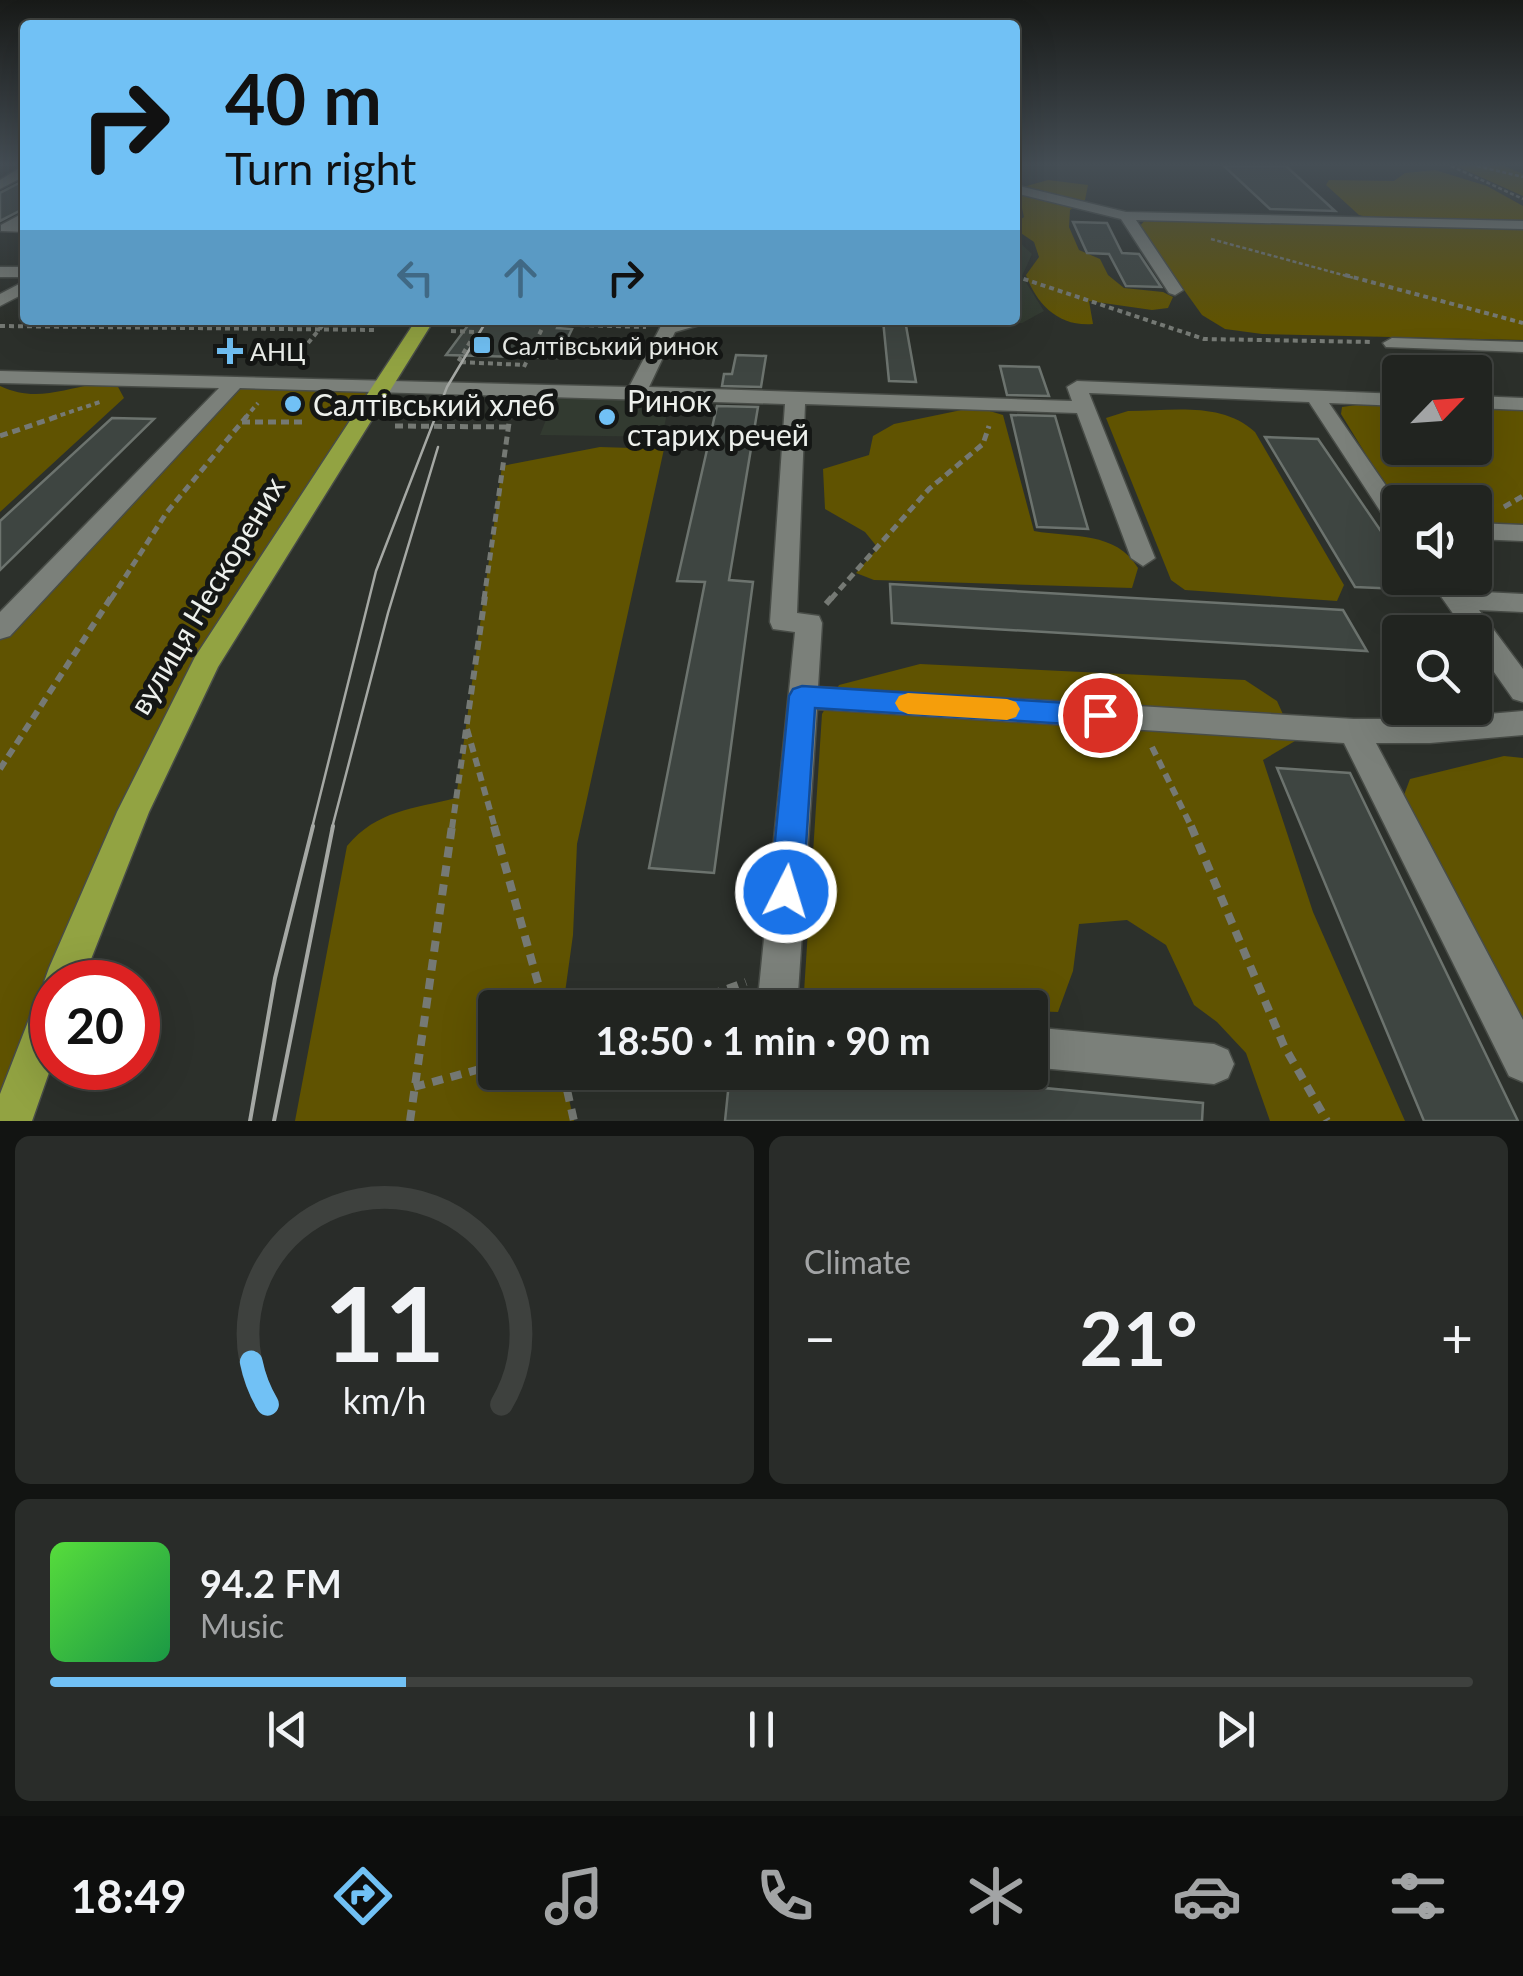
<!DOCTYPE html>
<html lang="en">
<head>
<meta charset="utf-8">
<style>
  :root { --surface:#212420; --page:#292c29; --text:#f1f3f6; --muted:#a2a4a5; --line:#3e413e; --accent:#71c1f5 }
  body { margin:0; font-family:Lato,sans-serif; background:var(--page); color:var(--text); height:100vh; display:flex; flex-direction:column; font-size:38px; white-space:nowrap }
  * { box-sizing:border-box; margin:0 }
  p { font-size:32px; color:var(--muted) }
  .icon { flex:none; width:55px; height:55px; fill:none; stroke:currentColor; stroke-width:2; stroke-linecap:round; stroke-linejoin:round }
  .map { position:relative; height:1121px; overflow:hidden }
  .details { display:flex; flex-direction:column; gap:15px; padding:15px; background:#121412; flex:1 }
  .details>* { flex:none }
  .hud { position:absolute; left:20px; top:20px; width:1000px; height:305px; border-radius:10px; box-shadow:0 10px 40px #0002,0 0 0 2px var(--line); background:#71c1f5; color:#111; overflow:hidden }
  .needle { width:65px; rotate:65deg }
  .buttons { position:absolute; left:1382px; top:355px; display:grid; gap:20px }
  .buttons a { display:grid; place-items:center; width:110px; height:110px; border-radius:10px; background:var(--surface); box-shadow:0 10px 40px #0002,0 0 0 2px var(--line); font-size:50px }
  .speed { position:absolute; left:30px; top:960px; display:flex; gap:20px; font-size:50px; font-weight:700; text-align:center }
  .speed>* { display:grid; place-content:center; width:130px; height:130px; border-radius:50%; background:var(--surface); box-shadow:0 10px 40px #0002,0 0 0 2px var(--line); line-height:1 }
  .speed .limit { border:15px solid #d22; background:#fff; color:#111 }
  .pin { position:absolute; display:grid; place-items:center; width:85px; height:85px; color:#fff; margin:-42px; border:5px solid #fff; border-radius:50%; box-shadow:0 2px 10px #0007 }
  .me { position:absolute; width:110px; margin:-55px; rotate:5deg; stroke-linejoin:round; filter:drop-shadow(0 0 8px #0008) }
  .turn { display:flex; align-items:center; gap:35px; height:210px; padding:0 40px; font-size:45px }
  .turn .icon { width:130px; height:130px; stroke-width:2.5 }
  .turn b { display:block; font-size:70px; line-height:85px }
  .lanes { display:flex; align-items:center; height:95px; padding:0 40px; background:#0003; justify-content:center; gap:50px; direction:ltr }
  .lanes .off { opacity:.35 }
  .big { font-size:75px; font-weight:700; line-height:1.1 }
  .details .widget { flex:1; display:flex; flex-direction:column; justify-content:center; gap:15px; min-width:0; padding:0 35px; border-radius:15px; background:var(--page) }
  .details .dial { align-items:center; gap:0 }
  .dial svg { height:260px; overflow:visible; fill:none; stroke:var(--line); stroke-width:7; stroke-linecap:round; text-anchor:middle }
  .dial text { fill:var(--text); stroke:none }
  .song { display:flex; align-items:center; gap:30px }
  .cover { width:120px; height:120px; border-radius:15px; background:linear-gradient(135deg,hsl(110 70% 55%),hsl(140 70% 35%)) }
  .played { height:10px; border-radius:5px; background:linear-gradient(90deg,var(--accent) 25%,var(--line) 25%) }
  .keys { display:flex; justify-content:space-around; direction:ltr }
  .heat { display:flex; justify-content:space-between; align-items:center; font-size:55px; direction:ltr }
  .details .tiles { flex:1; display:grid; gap:15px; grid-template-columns:1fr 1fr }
  .widget:last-child { grid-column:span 2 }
  .trip { position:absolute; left:478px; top:990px; width:570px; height:100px; border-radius:10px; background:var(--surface); box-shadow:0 10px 40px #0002,0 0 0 2px var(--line); font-weight:700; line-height:100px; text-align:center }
  .tab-bar { display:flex; height:160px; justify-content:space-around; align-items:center; background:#0d0e0d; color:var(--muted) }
  .tab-bar .icon { width:70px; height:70px }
  .tab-bar .on { color:var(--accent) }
  .tab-bar b { font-size:45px; color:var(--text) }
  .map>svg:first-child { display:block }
  .built { fill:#323a30 }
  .green { fill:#605301 }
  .building { fill:#3e4541; stroke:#6c736e; stroke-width:2.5 }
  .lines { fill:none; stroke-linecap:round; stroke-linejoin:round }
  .minor-casing { stroke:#484c47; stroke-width:3 }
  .major-casing { stroke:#484c47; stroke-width:3 }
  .path-far4 { stroke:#757974; stroke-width:2.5; stroke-dasharray:4 2.5; stroke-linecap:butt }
  .path-far3 { stroke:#757974; stroke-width:4; stroke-dasharray:5 4; stroke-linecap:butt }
  .path-far2 { stroke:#757974; stroke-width:5; stroke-dasharray:8 5; stroke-linecap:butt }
  .path-far1 { stroke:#757974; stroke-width:6; stroke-dasharray:9 6; stroke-linecap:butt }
  .path { stroke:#757974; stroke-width:8; stroke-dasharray:11 8; stroke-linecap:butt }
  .minor { fill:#7b807a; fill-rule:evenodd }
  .major { fill:#92a342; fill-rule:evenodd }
  .tram-far1 { stroke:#a5a8a4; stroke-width:2.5 }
  .tram { stroke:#a5a8a4; stroke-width:4 }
  .route { fill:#1a73e8; stroke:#114b97; stroke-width:2.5 }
  .slow { fill:#f59e0b }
  .poi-dot { fill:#71c1f5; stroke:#151715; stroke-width:4 }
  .labels { text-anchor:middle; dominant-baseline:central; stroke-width:10; stroke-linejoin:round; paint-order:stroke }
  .far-poi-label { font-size:25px; fill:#edf0ec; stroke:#151715; text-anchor:start }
  .poi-label { font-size:30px; fill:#edf0ec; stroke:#151715; text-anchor:start }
  .street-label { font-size:30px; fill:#edf0ec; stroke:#151715 }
</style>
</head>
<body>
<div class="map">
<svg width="1523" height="1121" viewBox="0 0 1523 1121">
  <rect width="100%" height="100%" fill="#2c302b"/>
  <!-- built -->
  <g class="built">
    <polygon points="1015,238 1032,254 1022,276 1044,311 1022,323 880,323 880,320 1015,320"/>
    <polygon points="555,397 670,399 662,437 540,435"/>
  </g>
  <!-- green -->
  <g class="green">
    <polygon points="1456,166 1504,166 1523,174 1523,196"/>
    <polygon points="1435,170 1487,186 1523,206 1523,223 1371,218 1359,215 1326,185 1329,180 1394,181 1405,173"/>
    <path d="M1048,180L1088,185L1085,200L1070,210L1069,227L1079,250L1100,259L1108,275L1124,288L1163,292L1173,297L1168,308L1152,310L1089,301L1093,324C1059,327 1037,305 1026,275L1039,257L1034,242L1015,229V223L1024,217L1020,199L1023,187Z"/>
    <polygon points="1146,219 1523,226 1523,340 1262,334 1225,329 1202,315 1139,227"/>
    <path d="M95,384L117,385L124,398L0,512V386C34,402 60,390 95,384Z"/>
    <polygon points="233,384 382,386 205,664 85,925 64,982 52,982 52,1015 14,1121 0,1121 0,629"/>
    <polygon points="1363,404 1400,405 1400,448 1475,448 1475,408 1523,409 1523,525 1475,525 1475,502 1400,502 1400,510 1341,414 1342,407"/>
    <path d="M976,407L1003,415L1034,531C1073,538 1116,531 1138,568L1132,588L874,580L856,573L878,548L865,532L825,509L823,469L869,455L873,436L894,424Z"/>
    <path d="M1128,411C1170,411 1222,401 1255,432L1344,585L1337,601L1185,590L1171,580L1106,418Z"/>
    <path d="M600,447L664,449L577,844L573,935L563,1007L495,1008V1072L563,1073L574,1121H295L347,846C377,810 413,809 456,798L502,466Z"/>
    <polygon points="920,664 1245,680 1277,701 1295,741 1263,760 1313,912 1405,1121 1270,1121 1246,1053 1217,1022 1194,1005 1166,945 1127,920 1079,924 1073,971 1058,1012 1030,1011 1030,1008 845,1003 804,992 822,714 839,685"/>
    <polygon points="1504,756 1523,758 1523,1033 1404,795 1410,779"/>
  </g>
  <!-- building -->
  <g class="building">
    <polygon points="1224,166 1286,166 1335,211 1270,209"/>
    <polygon points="25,180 25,208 0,221 0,193"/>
    <polygon points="1073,222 1107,223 1122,253 1139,254 1161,287 1126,286 1109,254 1087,253"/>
    <polygon points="472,320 560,320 557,328 572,329 558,358 446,355"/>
    <polygon points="883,320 905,320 916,382 889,381"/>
    <polygon points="736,355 766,356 761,387 722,386 724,374 732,374"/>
    <polygon points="1000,366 1039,367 1049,396 1007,395"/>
    <polygon points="717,406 758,407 729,580 753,582 714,873 649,868 705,582 677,581"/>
    <polygon points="1011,415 1055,416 1088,529 1037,527"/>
    <polygon points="112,418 154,419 0,570 0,521"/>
    <polygon points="1265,437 1318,439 1400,559 1400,589 1355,587"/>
    <polygon points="890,584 1343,610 1367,651 892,623"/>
    <polygon points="1277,768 1350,773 1518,1121 1424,1121"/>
    <polygon points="730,1072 874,1072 1203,1103 1202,1121 725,1121"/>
  </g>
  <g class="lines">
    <!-- minor casing -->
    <g class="minor-casing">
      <g id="minor">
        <polygon points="18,169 25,169 25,176 0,189 0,180"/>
        <polygon points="1015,185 1126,212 1523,221 1523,229 1136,220 1183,290 1175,295 1169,293 1121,219 1015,193"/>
        <polygon points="25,212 25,232 1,231 1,225"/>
        <rect x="0" y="267" width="25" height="10"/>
        <polygon points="25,281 25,293 0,306 0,294"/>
        <polygon points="682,320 717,320 675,332 649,387 1072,401 1067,387 1077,381 1400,394 1400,406 1329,403 1400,506 1400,531 1392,529 1309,402 1089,393 1155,558 1143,566 1131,558 1077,413 805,404 797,613 819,616 822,623 818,687 1354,719 1430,719 1523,711 1523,735 1430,743 1376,743 1523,1020 1523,1082 1509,1076 1344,743 817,709 797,1008 757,1008 795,632 773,629 770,622 785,404 240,388 10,636 0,639 0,612 219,388 0,383 0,371 629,387 662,324"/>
        <polygon points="1392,338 1523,342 1523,352 1386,347 1383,343"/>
        <polygon points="1475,396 1523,398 1523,410 1475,408"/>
        <polygon points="1475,523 1523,525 1523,541 1475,539"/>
        <polygon points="1428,578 1454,578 1464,591 1523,594 1523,612 1479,610 1523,669 1523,702 1513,699 1475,645 1475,632 1466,632"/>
        <polygon points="1030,1027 1214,1044 1228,1050 1234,1064 1228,1078 1214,1084 1030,1067"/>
      </g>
    </g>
    <!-- major casing -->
    <g class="major-casing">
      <polygon id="major" points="416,320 434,320 218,667 149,812 82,982 52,982 52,1064 32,1121 0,1121 0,1094 38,996 48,992 44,982 49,968 117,812 195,657"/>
    </g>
    <!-- path-far4 -->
    <g class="path-far4">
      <polyline points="1451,166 1523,199"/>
      <polyline points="1477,166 1523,177"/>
      <polyline points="1211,239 1354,278"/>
      <polyline points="1015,276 1020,278"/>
    </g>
    <!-- path-far3 -->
    <g class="path-far3">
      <polyline points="1345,275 1523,323"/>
      <polyline points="1015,276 1204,339 1372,342"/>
      <polyline points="544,324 646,327"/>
      <polyline points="0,326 375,330"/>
      <polyline points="451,331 476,332 458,362 525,365"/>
      <polyline points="291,364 327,320"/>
      <polyline points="524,367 546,320"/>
      <polyline points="52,418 100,402"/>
      <polyline points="245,418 258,403"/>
      <polyline points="510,418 511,411"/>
    </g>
    <!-- path-far2 -->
    <g class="path-far2">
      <polyline points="242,422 303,422"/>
      <polyline points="395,426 509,427"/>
      <polyline points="0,436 59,416"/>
      <polyline points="1504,507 1523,496"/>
      <polyline points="111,599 167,512 247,416"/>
      <polyline points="484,599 510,416"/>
      <polyline points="831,599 929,489 983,444 989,426"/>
    </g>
    <!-- path-far1 -->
    <g class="path-far1">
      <polyline points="826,604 833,596"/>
      <polyline points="467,729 495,828"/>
      <polyline points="1152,747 1192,828"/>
      <polyline points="0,769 112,596"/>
      <polyline points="452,828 485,596"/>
    </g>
    <!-- path -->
    <g class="path">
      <polyline points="494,826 545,1008"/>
      <polyline points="1191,826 1284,1046 1327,1121"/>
      <polyline points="674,1008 746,982"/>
      <polyline points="563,1072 574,1121"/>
      <polyline points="414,1087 495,1065"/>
      <polyline points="410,1121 452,826"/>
    </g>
    <!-- minor -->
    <use href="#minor" class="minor"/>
    <!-- major -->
    <use href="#major" class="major"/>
    <!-- tram-far1 -->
    <g class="tram-far1">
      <polyline points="312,828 376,571 447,387 487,320"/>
      <polyline points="332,828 388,613 438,447"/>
    </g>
    <!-- tram -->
    <g class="tram">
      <polyline points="250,1121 275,978 313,826"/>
      <polyline points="274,1121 333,826"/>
    </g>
  </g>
  <!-- sky -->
  <linearGradient id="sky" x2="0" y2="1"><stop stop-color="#181a18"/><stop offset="0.51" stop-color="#454e55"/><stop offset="1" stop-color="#454e55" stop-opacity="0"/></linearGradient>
  <rect width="1523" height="323" fill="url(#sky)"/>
  <!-- route -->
  <polygon class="route" points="802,686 1100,705 1110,708 1114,715 1110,723 1100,726 815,708 803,892 798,903 786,907 775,903 770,892 789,696 793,689"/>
  <!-- slow -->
  <polygon class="slow" points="908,693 1007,699 1016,702 1020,709 1016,717 1007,720 908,714 899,710 895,703 899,696"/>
  <!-- markers -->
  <g class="poi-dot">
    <rect x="472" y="335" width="20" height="20" rx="5"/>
    <path d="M225 336h10v10h10v10h-10v10h-10v-10h-10v-10h10z"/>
    <circle cx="293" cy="404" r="10"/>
    <circle cx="607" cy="417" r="10"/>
  </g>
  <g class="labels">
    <!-- far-poi labels -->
    <g class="far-poi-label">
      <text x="502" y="345">Салтівський ринок</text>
      <text x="250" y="351">АНЦ</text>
    </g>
    <!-- poi labels -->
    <g class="poi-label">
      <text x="627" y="400">Ринок<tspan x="627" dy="34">старих речей</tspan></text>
      <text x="313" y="404">Салтівський хлеб</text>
    </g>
    <!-- street labels -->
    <g class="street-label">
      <text transform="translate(206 595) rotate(-59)">вулиця Нескорених</text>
    </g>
  </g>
</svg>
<div class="buttons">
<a><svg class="needle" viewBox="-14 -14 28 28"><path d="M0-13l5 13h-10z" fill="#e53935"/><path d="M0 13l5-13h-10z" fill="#a2a4a5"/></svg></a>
<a><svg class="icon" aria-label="sound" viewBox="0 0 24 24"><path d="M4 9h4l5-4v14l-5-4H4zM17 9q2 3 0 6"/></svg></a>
<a><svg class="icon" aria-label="search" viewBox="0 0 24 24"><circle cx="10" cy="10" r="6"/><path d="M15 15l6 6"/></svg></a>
</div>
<div class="speed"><div class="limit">20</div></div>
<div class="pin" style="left:1100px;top:715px;background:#d93025"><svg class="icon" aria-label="arrive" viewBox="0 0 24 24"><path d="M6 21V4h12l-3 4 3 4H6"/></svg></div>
<svg class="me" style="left:786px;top:892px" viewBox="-20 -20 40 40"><circle r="17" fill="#1a73e8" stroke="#fff" stroke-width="3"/><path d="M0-11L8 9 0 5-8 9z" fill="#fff"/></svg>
<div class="trip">18:50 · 1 min · 90 m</div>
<div class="hud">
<div class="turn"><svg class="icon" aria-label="right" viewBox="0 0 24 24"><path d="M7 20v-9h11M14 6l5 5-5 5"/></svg><div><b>40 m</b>Turn right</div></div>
<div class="lanes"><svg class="icon off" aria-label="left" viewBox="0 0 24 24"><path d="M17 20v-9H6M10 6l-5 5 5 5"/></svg><svg class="icon off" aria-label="ahead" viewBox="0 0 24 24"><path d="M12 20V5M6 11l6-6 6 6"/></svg><svg class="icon" aria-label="right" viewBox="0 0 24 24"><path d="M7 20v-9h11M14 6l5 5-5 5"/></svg></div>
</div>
</div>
<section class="details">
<div class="tiles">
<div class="widget dial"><svg viewBox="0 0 100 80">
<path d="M14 69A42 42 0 1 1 86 69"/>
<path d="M14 69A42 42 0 0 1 9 56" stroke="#71c1f5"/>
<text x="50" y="56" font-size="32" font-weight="700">11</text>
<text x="50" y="72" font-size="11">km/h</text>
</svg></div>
<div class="widget"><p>Climate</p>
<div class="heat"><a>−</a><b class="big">21°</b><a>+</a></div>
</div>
<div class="widget">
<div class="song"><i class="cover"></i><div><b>94.2 FM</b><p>Music</p></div></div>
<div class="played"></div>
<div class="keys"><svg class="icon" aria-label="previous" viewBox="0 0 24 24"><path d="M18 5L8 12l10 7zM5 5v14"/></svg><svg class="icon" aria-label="pause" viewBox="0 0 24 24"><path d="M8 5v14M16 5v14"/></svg><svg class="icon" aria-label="next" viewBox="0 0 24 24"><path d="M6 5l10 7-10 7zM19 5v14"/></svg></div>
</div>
</div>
</section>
<nav class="tab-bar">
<b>18:49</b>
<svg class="icon on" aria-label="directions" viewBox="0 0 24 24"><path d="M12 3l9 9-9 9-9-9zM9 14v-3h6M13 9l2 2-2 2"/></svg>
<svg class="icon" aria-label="music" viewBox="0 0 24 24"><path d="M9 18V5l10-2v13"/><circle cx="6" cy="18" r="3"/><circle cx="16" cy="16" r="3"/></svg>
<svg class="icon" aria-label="phone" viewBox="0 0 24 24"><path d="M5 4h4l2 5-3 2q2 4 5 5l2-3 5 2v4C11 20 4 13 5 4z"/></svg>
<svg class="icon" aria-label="climate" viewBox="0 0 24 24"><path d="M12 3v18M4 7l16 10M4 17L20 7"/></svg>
<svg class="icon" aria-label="car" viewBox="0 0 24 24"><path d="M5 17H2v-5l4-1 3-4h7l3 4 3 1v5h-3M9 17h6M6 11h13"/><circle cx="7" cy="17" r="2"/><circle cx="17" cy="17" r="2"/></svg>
<svg class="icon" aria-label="filters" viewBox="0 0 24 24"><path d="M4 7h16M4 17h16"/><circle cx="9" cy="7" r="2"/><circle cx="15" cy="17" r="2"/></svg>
</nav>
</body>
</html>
